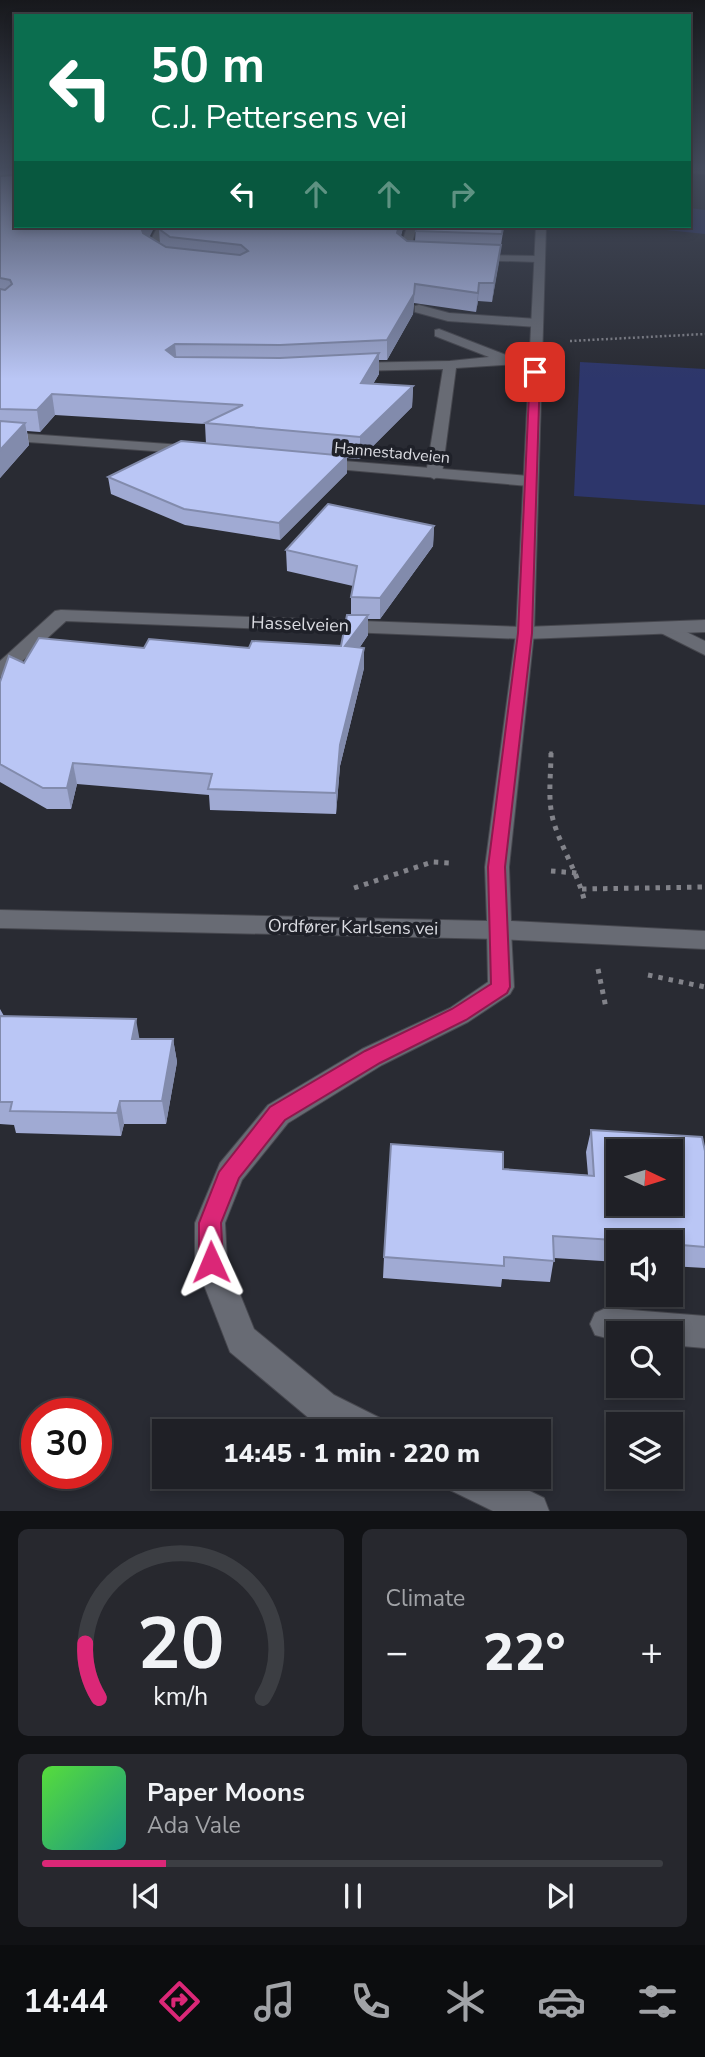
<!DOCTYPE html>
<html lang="en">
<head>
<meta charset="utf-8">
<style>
  :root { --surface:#1f2026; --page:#27282e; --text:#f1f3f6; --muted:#a1a3a7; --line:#3c3e43; --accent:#db2777 }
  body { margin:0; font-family:"Nunito Sans",sans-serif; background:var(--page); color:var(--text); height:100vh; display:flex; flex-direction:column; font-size:26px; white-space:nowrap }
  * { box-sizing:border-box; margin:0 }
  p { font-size:23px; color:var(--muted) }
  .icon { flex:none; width:38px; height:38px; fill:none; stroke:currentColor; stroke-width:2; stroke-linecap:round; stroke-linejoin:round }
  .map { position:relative; height:1511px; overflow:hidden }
  .panel { display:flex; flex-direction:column; gap:18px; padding:18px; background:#111215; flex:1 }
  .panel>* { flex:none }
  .hud { position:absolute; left:14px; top:14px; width:677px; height:214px; border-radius:0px; box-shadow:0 4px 10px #0003,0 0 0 2px var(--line); background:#0b6e4f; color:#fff; overflow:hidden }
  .needle { width:46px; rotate:94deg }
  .fabs { position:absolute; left:606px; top:1139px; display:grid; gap:14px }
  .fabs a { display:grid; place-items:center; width:77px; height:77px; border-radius:0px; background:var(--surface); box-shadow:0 4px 10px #0003,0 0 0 2px var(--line); font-size:35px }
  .speed { position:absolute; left:21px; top:1398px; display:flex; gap:14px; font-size:35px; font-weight:700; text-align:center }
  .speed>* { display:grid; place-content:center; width:91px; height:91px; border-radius:50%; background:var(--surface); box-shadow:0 4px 10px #0003,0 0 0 2px var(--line); line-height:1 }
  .speed .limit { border:10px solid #d22; background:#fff; color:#111 }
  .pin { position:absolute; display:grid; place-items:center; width:60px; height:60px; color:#fff; margin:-30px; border-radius:14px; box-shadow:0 4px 10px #0006 }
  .me { position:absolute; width:77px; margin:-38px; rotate:359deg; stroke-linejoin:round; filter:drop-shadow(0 0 5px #0008) }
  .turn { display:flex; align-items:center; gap:24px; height:147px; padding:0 21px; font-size:32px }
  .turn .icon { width:91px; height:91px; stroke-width:2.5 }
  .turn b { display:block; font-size:49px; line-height:60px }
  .lanes { display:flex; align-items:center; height:66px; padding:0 21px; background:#0003; justify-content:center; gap:35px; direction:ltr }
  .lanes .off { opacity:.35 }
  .big { font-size:52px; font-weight:800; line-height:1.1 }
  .panel .widget { flex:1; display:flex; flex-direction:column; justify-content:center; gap:10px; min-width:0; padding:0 24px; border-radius:10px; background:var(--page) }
  .panel .dial { align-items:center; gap:0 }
  .dial svg { height:182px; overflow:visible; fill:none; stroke:var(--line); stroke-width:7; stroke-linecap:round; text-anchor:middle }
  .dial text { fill:var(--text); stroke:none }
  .song { display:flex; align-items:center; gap:21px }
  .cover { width:84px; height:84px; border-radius:10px; background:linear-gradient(135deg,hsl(110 70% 55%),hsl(170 70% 35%)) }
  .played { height:7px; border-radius:4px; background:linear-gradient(90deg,var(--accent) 20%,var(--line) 20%) }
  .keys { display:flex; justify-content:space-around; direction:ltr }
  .heat { display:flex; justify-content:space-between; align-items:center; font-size:38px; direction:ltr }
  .panel .tiles { flex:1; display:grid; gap:18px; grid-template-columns:1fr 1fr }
  .widget:last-child { grid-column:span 2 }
  .trip { position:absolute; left:152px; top:1419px; width:399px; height:70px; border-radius:0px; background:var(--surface); box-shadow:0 4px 10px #0003,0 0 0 2px var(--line); font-weight:800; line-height:70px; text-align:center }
  .tab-bar { display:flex; height:112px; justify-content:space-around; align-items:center; background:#0c0d0f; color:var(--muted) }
  .tab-bar .icon { width:49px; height:49px }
  .tab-bar .current { color:var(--accent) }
  .tab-bar b { font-size:32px; color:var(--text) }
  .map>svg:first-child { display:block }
  .green { fill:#2d366b }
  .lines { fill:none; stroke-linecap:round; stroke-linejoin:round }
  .lane-casing { stroke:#46474e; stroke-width:2 }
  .street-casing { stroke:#46474e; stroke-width:2 }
  .secondary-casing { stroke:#46474e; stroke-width:2 }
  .path-far2 { stroke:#82838a; stroke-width:2.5; stroke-dasharray:2 2.5; stroke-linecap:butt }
  .path-far1 { stroke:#82838a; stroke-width:3.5; stroke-dasharray:2.5 4.5; stroke-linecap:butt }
  .path { stroke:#82838a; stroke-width:5; stroke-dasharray:4.5 6; stroke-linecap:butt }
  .lane { fill:#686b74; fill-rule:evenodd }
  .street { fill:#686b74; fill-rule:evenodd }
  .secondary { fill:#686b74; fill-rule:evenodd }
  .wall { fill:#a0aad3 }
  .shaded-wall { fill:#828bac }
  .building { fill:#bac6f5; stroke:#828bac; stroke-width:2; fill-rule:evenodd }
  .route { fill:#db2777; stroke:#8e194d; stroke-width:2 }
  .labels { text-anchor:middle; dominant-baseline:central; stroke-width:7; stroke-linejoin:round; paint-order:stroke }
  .far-street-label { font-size:16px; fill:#dbdce2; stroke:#1f2129 }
  .street-label { font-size:18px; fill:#dbdce2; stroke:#1f2129 }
</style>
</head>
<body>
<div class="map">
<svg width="705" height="1511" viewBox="0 0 705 1511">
  <rect width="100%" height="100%" fill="#292b33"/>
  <!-- green -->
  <g class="green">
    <polygon points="690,208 705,210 705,234 647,228 690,226"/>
    <polygon points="580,362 705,369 705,505 574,496"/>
  </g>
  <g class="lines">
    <!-- lane casing -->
    <g class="lane-casing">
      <g id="lane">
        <polygon points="158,226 168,226 157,248 169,256 169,260 161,260 146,249"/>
        <polygon points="407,227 416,229 410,250 425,253 425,257 404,255 399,252"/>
        <polygon points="466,255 538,256 544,259 538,262 470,260 466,259"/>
        <polygon points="419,305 449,313 537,319 543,323 537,327 448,321 415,312 415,306"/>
        <polygon points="439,329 506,355 535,355 542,359 535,363 456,368 442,474 434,479 426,474 443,369 351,371 344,367 351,363 450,361 489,357 435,336 435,330"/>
        <polygon points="668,623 705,641 705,655 661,633 659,629"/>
      </g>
    </g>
    <!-- street casing -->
    <g class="street-casing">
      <g id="street">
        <polygon points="690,168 705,168 705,174 690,173"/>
        <polygon points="0,432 196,446 203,450 196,454 0,440"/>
        <polygon points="319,459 529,476 537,481 529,486 314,467 311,464"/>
        <polygon points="61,610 525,627 705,620 705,632 525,639 66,621 7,675 0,677 0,661 55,611"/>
        <polygon points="499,921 508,924 511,930 514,987 510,994 468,1022 382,1065 288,1123 242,1180 225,1223 227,1262 254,1329 334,1395 384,1420 389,1432 335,1432 310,1419 230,1352 195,1262 195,1223 220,1163 268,1105 362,1049 450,1008 488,982 487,930 490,924"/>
        <polygon points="606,1308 705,1316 705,1348 670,1345 670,1334 618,1334 618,1341 595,1335 590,1324 595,1313"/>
        <polygon points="445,1477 501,1477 544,1498 549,1511 493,1511 450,1490"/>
      </g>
    </g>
    <!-- secondary casing -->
    <g class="secondary-casing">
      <polygon id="secondary" points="536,226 546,226 534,633 509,867 511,921 705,931 705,949 499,939 0,928 0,910 487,921 485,867 516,633"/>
    </g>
    <!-- path-far2 -->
    <polyline class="path-far2" points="570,341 705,334"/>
    <!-- path-far1 -->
    <polyline class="path-far1" points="551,754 551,751"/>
    <!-- path -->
    <g class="path">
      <path d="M551,753C551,776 547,801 554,823C562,849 577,872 584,899"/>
      <polyline points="551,871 577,873"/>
      <polyline points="354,888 432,862 450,863"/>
      <polyline points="582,889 705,887"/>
      <polyline points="598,969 606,1008"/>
      <polyline points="648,975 705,987"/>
    </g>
    <!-- lane -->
    <use href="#lane" class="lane"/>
    <!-- street -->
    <use href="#street" class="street"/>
    <!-- secondary -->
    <use href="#secondary" class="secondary"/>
  </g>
  <!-- wall -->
  <g class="wall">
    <polygon points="0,168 16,168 160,244 159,229 403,228 401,236 407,241 415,241 416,227 415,226 504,226 492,302 478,301 476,312 414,303 413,314 387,360 379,360 379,374 373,384 413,386 412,407 360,459 347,458 347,473 280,540 185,525 111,494 108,477 206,444 205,424 55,415 40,432 27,431 29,445 0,478"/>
    <polygon points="434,526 433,546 380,619 368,619 368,635 360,647 364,648 364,668 340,766 336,814 210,810 209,795 77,784 71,809 47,809 0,782 0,682 24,663 144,648 249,648 341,646 351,615 351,597 353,586 287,571 286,550"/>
    <polygon points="0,1009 4,1016 139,1039 173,1039 177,1062 166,1124 124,1124 121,1136 16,1133 14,1125 0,1124"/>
    <polygon points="591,1130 705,1151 705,1268 670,1266 670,1242 618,1242 618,1262 554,1258 550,1282 502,1279 501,1287 383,1278 384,1257 503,1169 588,1175 586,1152"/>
  </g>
  <!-- shaded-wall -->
  <g class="shaded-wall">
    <polygon points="144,226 155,226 144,248 142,230"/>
    <polygon points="399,226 408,226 403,228 396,251 397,233"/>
    <polygon points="501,245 499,263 492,302 494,283"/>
    <polygon points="479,283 478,301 476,312 478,293"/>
    <polygon points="415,284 413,314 387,360 387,340"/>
    <polygon points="175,344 177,364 166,350"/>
    <polygon points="379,353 379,374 361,404 361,383"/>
    <polygon points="413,386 412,407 360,459 360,437"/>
    <polygon points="52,394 55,415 40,432 37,410"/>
    <polygon points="25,423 29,445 0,478 0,450"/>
    <polygon points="347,456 347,473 280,540 279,523"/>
    <polygon points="434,526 433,546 380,619 380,598"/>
    <polygon points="368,615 368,635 346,667 345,646"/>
    <polygon points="364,648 364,668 340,766 336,814 336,793 340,745"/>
    <polygon points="73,763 77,784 71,809 67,788"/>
    <polygon points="136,1019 140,1042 132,1039"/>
    <polygon points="173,1039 177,1062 166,1124 162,1101"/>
    <polygon points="120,1101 124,1124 121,1136 117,1113"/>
  </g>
  <!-- building -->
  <g class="building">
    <polygon points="15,168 16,226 144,226 142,230 143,233 166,247 240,255 248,251 241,245 170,237 159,229 161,226 399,226 397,233 407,241 501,245 494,283 479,283 478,293 415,284 414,294 387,340 280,345 175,344 166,350 175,357 280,358 379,353 361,383 413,386 360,437 205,423 243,405 52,394 37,410 0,409 0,289 5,290 12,284 10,280 0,278 0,176 15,175"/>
    <polygon points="417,226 503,226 502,234 416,231"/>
    <polygon points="0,421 25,423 0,450"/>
    <polygon points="181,441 347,456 279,523 184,509 108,477"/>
    <polygon points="328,504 434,526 380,598 351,597 357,566 286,550"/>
    <polygon points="347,615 368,615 345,646 364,648 340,745 336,793 208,789 212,774 73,763 67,788 43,788 0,764 0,682 9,656 24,663 39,638 144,648 149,639 249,648 252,641 341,646"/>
    <polygon points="0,1016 136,1019 132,1039 173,1039 162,1101 120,1101 117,1113 10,1111 12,1102 0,1102"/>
    <path d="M591,1130L702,1137L705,1151V1247L670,1244V1242H644L553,1236L554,1261L504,1257V1266L384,1257L391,1144L503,1152V1169L594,1176ZM618,1152H670V1204H618Z"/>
  </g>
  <!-- sky -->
  <linearGradient id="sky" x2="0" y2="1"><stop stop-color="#17181c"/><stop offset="0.44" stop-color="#434a5b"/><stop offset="1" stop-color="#434a5b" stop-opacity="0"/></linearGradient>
  <rect width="705" height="379" fill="url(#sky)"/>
  <!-- route -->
  <polygon class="route" points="535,369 540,372 532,633 505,867 510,987 507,993 466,1020 380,1063 285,1120 239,1178 221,1223 223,1262 219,1270 211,1273 203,1270 199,1262 199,1223 219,1172 270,1107 365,1051 452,1009 491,984 488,867 518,633 530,372"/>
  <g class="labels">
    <!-- far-street labels -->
    <g class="far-street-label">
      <text transform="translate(392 453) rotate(5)">Hannestadveien</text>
    </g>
    <!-- street labels -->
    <g class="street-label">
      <text transform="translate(300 624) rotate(2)">Hasselveien</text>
      <text transform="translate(353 927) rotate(1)">Ordfører Karlsens vei</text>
    </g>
  </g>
</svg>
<div class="fabs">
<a><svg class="needle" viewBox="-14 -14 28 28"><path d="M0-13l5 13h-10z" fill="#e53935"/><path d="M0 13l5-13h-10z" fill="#a1a3a7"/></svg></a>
<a><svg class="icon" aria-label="sound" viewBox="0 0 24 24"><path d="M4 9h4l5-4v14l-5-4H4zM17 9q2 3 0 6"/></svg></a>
<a><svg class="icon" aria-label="search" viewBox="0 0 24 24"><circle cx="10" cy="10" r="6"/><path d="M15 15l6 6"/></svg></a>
<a><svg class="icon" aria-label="layers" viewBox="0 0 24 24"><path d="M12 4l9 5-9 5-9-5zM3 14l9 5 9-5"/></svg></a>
</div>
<div class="speed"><div class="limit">30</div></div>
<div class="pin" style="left:535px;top:372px;background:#d93025"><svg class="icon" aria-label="arrive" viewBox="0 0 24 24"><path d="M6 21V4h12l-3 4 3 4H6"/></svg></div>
<svg class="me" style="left:211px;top:1262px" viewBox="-20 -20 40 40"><path d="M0-17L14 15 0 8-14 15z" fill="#db2777" stroke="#fff" stroke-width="4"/></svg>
<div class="trip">14:45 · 1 min · 220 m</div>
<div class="hud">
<div class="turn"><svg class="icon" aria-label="left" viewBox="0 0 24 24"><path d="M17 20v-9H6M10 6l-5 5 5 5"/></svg><div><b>50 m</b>C.J. Pettersens vei</div></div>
<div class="lanes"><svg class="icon" aria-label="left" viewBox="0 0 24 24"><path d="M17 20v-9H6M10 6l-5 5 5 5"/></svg><svg class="icon off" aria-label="ahead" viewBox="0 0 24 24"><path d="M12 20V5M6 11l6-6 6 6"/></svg><svg class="icon off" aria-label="ahead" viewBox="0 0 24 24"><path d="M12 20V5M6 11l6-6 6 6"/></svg><svg class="icon off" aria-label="right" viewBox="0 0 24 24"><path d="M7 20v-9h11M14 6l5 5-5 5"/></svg></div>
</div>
</div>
<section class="panel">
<div class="tiles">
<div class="widget dial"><svg viewBox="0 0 100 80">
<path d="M14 69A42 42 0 1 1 86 69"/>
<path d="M14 69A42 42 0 0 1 8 45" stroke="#db2777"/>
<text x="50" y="56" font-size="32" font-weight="700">20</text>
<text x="50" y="72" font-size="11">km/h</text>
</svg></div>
<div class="widget"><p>Climate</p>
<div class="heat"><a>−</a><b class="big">22°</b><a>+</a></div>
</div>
<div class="widget">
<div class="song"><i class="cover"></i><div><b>Paper Moons</b><p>Ada Vale</p></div></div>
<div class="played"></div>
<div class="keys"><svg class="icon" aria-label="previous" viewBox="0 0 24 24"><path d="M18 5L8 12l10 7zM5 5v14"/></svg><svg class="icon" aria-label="pause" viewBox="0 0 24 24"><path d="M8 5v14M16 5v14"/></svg><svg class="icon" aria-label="next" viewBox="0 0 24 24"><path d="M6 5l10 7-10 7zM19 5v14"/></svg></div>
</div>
</div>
</section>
<nav class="tab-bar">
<b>14:44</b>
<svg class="icon current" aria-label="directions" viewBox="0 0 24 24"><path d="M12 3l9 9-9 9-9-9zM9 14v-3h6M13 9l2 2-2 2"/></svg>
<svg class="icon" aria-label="music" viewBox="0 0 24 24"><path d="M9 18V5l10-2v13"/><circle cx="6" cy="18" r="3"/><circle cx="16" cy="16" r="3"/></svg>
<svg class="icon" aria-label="phone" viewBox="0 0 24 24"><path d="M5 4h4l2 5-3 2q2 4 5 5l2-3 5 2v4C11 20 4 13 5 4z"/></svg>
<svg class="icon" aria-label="climate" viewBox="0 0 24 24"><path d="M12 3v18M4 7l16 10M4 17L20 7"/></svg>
<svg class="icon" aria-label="car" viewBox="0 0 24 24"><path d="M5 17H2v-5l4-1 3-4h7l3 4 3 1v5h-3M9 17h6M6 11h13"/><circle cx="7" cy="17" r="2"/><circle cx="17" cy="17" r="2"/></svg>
<svg class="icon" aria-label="filters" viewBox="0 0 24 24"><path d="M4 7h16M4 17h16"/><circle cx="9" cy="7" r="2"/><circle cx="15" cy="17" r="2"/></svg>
</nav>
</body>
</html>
